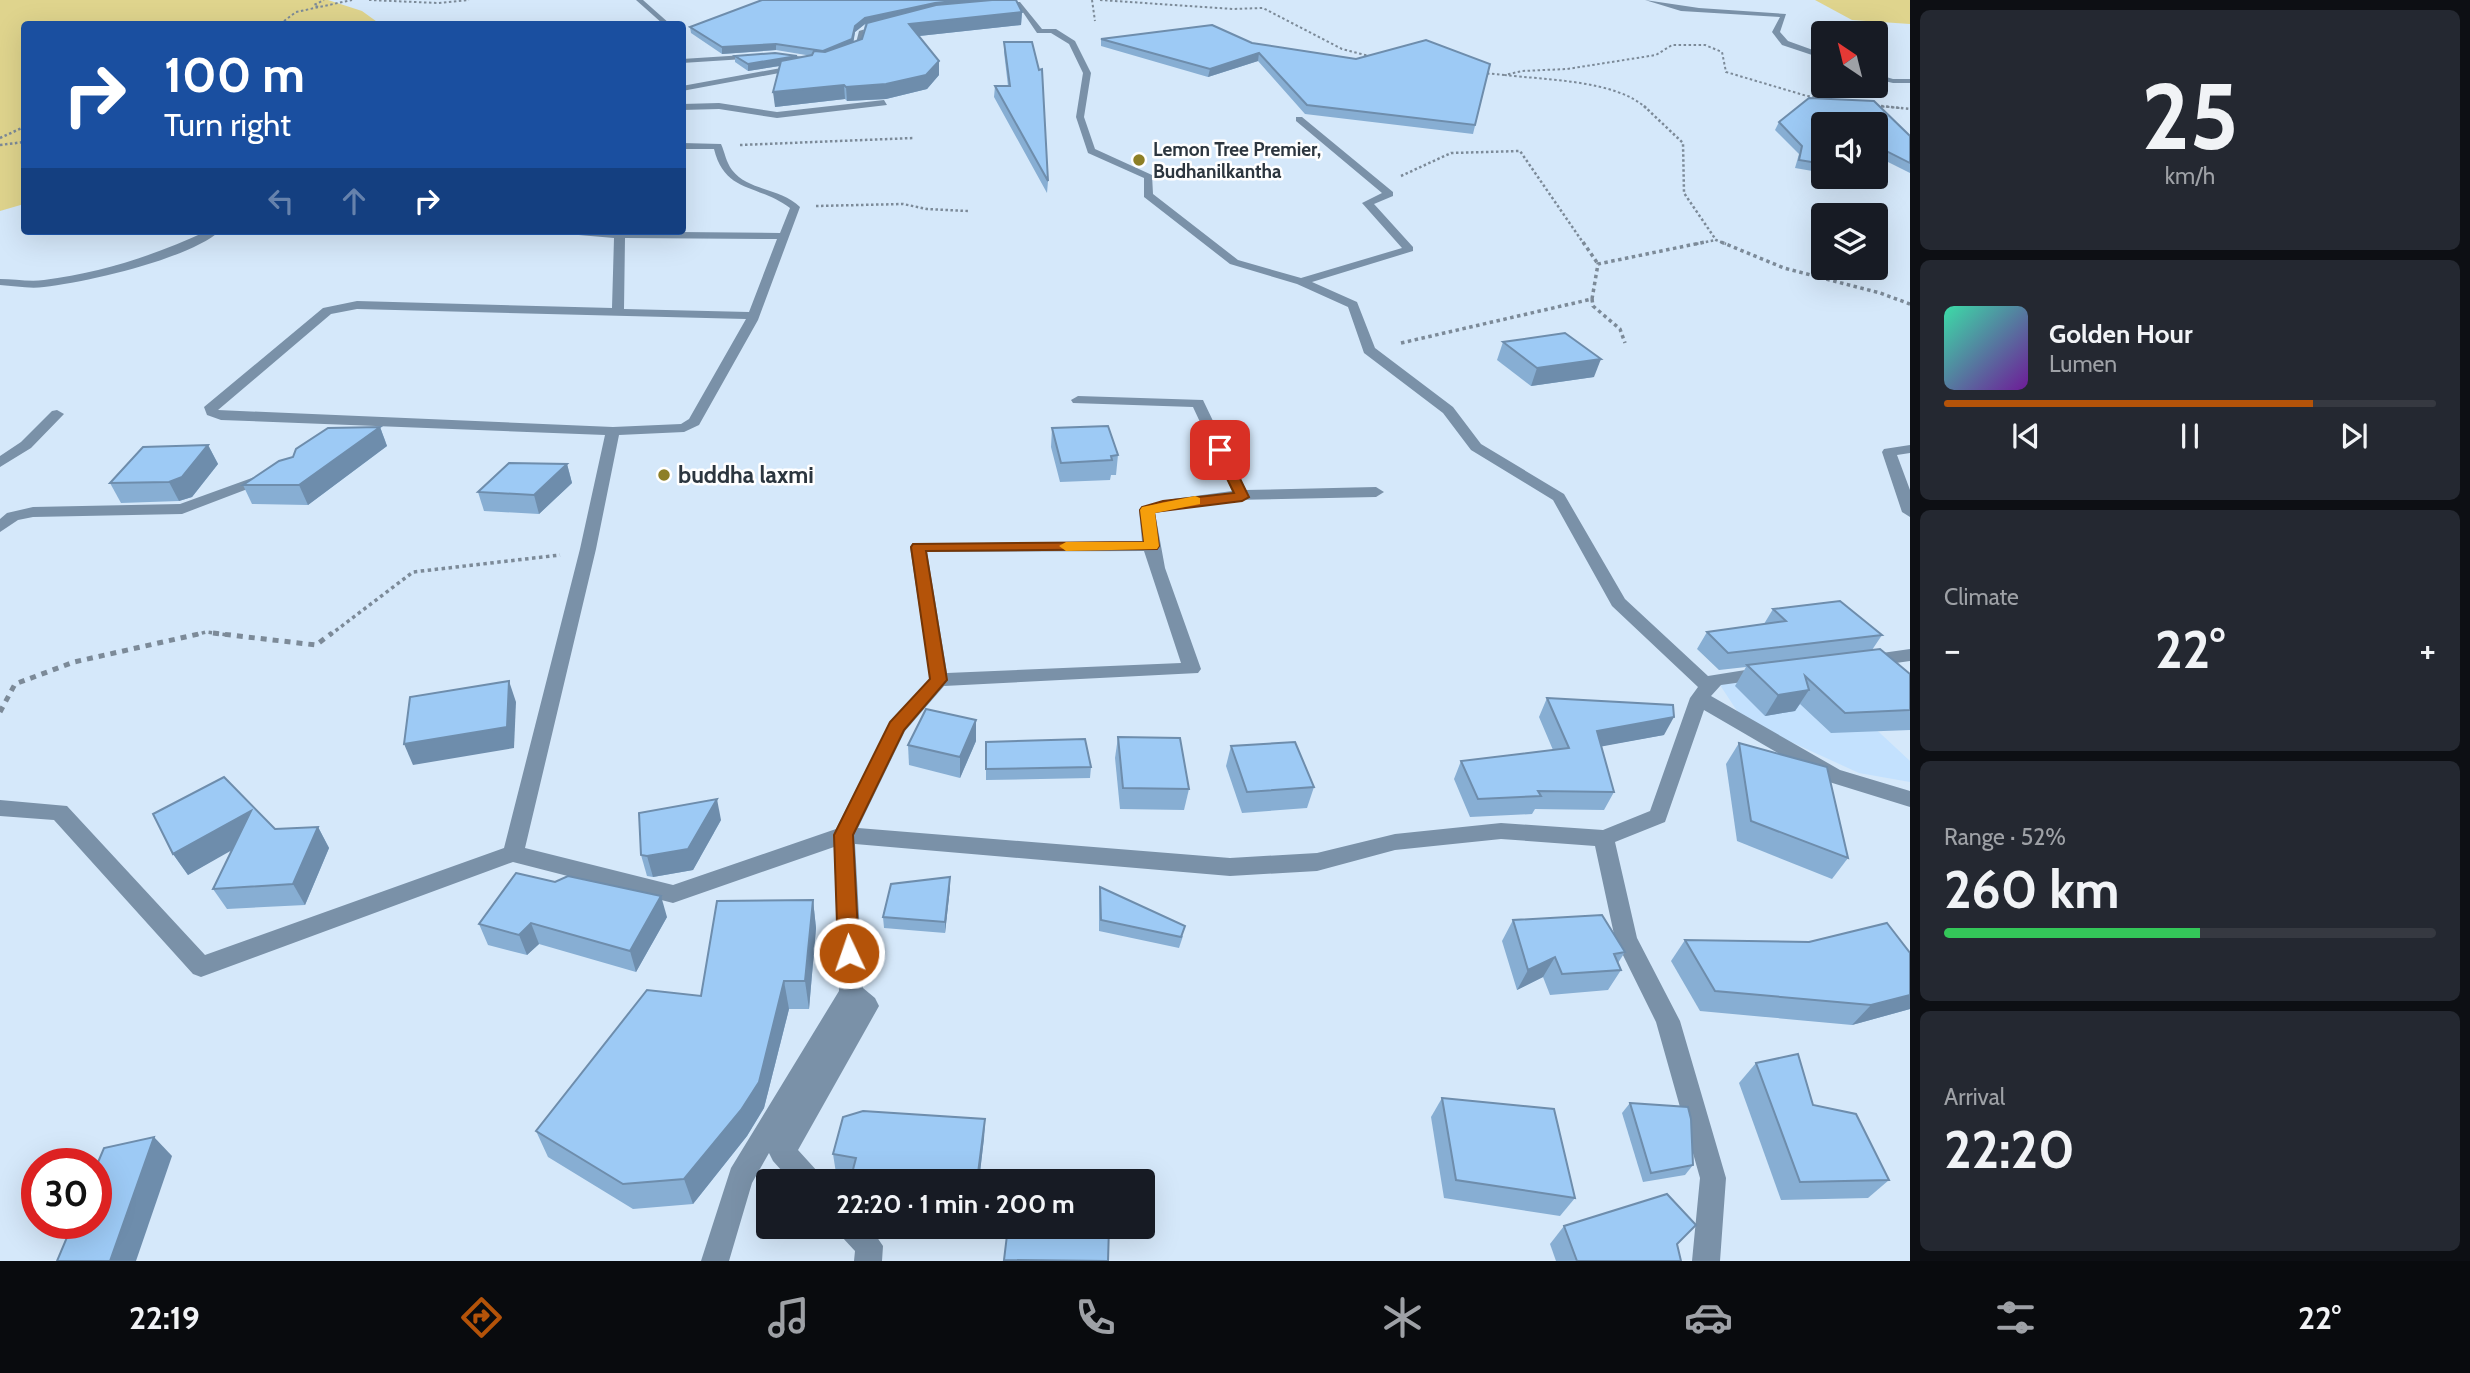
<!DOCTYPE html>
<html lang="en">
<head>
<meta charset="utf-8">
<style>
  :root { --surface:#171b24; --page:#242831; --text:#f1f3f6; --muted:#9ea1a6; --line:#363941; --accent:#b45309 }
  body { margin:0; font-family:Cabin,sans-serif; background:var(--page); color:var(--text); height:100vh; display:flex; flex-direction:column; font-size:26px; white-space:nowrap }
  * { box-sizing:border-box; margin:0 }
  p { font-size:23px; color:var(--muted) }
  .icon { flex:none; width:38px; height:38px; fill:none; stroke:currentColor; stroke-width:2; stroke-linecap:round; stroke-linejoin:round }
  .map { position:relative; flex:1; overflow:hidden }
  .panel { display:flex; flex-direction:column; gap:10px; padding:10px; background:#0d0f14; width:560px }
  .panel>* { flex:none }
  .guide { position:absolute; left:21px; top:21px; width:665px; height:214px; border-radius:7px; box-shadow:0 7px 28px #0002; background:#1a4fa0; color:#fff; overflow:hidden }
  .needle { width:46px; rotate:325deg }
  .buttons { position:absolute; left:1811px; top:21px; display:grid; gap:14px }
  .buttons a { display:grid; place-items:center; width:77px; height:77px; border-radius:7px; background:var(--surface); box-shadow:0 7px 28px #0002; font-size:35px }
  .speed { position:absolute; left:21px; top:1148px; display:flex; gap:14px; font-size:35px; font-weight:700; text-align:center }
  .speed>* { display:grid; place-content:center; width:91px; height:91px; border-radius:50%; background:var(--surface); box-shadow:0 7px 28px #0002; line-height:1 }
  .speed .limit { border:10px solid #d22; background:#fff; color:#111 }
  .pin { position:absolute; display:grid; place-items:center; width:60px; height:60px; color:#fff; margin:-30px; border-radius:14px; box-shadow:0 4px 10px #0006 }
  .me { position:absolute; width:77px; margin:-38px; rotate:357deg; stroke-linejoin:round; filter:drop-shadow(0 0 5px #0008) }
  .turn { display:flex; align-items:center; gap:24px; height:147px; padding:0 28px; font-size:32px }
  .turn .icon { width:91px; height:91px; stroke-width:2.5 }
  .turn b { display:block; font-size:49px; line-height:60px }
  .lanes { display:flex; align-items:center; height:66px; padding:0 28px; background:#0003; justify-content:center; gap:35px; direction:ltr }
  .lanes .off { opacity:.35 }
  .big { font-size:52px; font-weight:700; line-height:1.1 }
  .panel .card { flex:1; display:flex; flex-direction:column; justify-content:center; gap:10px; min-width:0; padding:0 24px; border-radius:10px; background:var(--page) }
  .panel .dial { align-items:center; gap:0 }
  .dial b { font-size:91px; line-height:1 }
  .song { display:flex; align-items:center; gap:21px }
  .cover { width:84px; height:84px; border-radius:10px; background:linear-gradient(135deg,hsl(160 70% 55%),hsl(280 70% 35%)) }
  .played { height:7px; border-radius:4px; background:linear-gradient(90deg,var(--accent) 75%,var(--line) 75%) }
  .keys { display:flex; justify-content:space-around; direction:ltr }
  .heat { display:flex; justify-content:space-between; align-items:center; font-size:38px; direction:ltr }
  .charge { height:10px; border-radius:5px; background:linear-gradient(90deg,#34c759 52%,var(--line) 0) }
  .trip { position:absolute; left:756px; top:1169px; width:399px; height:70px; border-radius:7px; background:var(--surface); box-shadow:0 7px 28px #0002; font-weight:700; line-height:70px; text-align:center }
  .tab-bar { display:flex; height:112px; justify-content:space-around; align-items:center; background:#090b0e; color:var(--muted) }
  .tab-bar .icon { width:49px; height:49px }
  .tab-bar .active { color:var(--accent) }
  .tab-bar b { font-size:32px; color:var(--text) }
  main { display:flex; flex:1; min-height:0 }
  .map>svg:first-child { display:block }
  .built { fill:#c3e1fe }
  .green { fill:#dfd48d }
  .lines { fill:none; stroke-linecap:round; stroke-linejoin:round }
  .path-far3 { stroke:#7c8a98; stroke-width:2; stroke-dasharray:2.5 2.5; stroke-linecap:butt }
  .path-far2 { stroke:#7c8a98; stroke-width:2.5; stroke-dasharray:2.5 2.5; stroke-linecap:butt }
  .path-far1 { stroke:#7c8a98; stroke-width:3.5; stroke-dasharray:3.5 3.5; stroke-linecap:butt }
  .path { stroke:#7c8a98; stroke-width:5; stroke-dasharray:6 6; stroke-linecap:butt }
  .minor { fill:#7a91a8; fill-rule:evenodd }
  .wall { fill:#87aed3; fill-rule:evenodd }
  .shaded-wall { fill:#6e8dac }
  .building { fill:#9dcaf5; stroke:#6e8dac; stroke-width:2 }
  .route { fill:#b45309; stroke:#753606; stroke-width:2 }
  .slow { fill:#f59e0b }
  .poi-dot { fill:#8d7f26; stroke:#fff; stroke-width:2.5 }
  .labels { text-anchor:middle; dominant-baseline:central; stroke-width:5; stroke-linejoin:round; paint-order:stroke }
  .far-poi-label { font-size:19px; font-weight:bold; fill:#2c363f; stroke:#fff; text-anchor:start }
  .poi-label { font-size:23px; font-weight:bold; fill:#2c363f; stroke:#fff; text-anchor:start }
</style>
</head>
<body>
<main>
<div class="map">
<svg width="1910" height="1261" viewBox="0 0 1910 1261">
  <rect width="100%" height="100%" fill="#d5e8fa"/>
  <!-- built -->
  <polygon class="built" points="1809,667 1910,761 1910,782 1859,773 1743,720 1716,679"/>
  <!-- green -->
  <g class="green">
    <polygon points="0,0 328,0 362,11 380,24 24,24 24,204 0,211"/>
    <polygon points="1815,0 1910,0 1910,24 1852,20"/>
  </g>
  <g class="lines">
    <!-- path-far3 -->
    <g class="path-far3">
      <polyline points="369,0 438,3 469,0"/>
      <polyline points="1092,0 1095,21"/>
      <polyline points="1100,0 1233,9 1263,8 1342,49 1373,57"/>
      <polyline points="318,7 314,5 324,0"/>
      <polyline points="280,24 296,12 352,0"/>
      <polyline points="1482,73 1505,75"/>
      <polyline points="1877,106 1900,108"/>
      <path d="M1646,108C1616,80 1545,80 1505,75L1522,71L1567,69L1656,55L1672,45H1705L1722,52L1726,72L1807,96L1830,99"/>
    </g>
    <!-- path-far2 -->
    <g class="path-far2">
      <polyline points="1644,106 1683,143 1684,193 1716,240 1726,244"/>
      <polyline points="1881,106 1910,109"/>
      <polyline points="0,138 24,127"/>
      <polyline points="0,145 24,142"/>
      <polyline points="740,145 913,138"/>
      <polyline points="1401,176 1451,153 1520,151 1584,244"/>
      <polyline points="816,206 903,204 927,209 968,211"/>
      <polyline points="1696,244 1716,240"/>
    </g>
    <!-- path-far1 -->
    <g class="path-far1">
      <polyline points="1583,242 1598,264"/>
      <polyline points="1721,242 1784,268 1880,293 1910,304"/>
      <polyline points="1592,299 1593,306 1620,329 1625,343"/>
      <polyline points="1401,343 1592,299 1598,264 1705,242"/>
      <polyline points="195,635 206,632 228,635"/>
      <polyline points="330,635 413,572 560,555"/>
    </g>
    <!-- path -->
    <g class="path">
      <polyline points="213,633 316,645 332,633"/>
      <polyline points="0,712 15,684 74,662 203,633"/>
    </g>
    <!-- minor -->
    <g class="minor">
      <polygon points="636,0 643,0 670,24 663,24"/>
      <polygon points="1645,0 1699,8 1786,14 1780,32 1788,41 1824,54 1824,59 1782,45 1772,32 1780,17 1681,11"/>
      <path d="M1016,2H1020L1042,29H1056L1075,41L1091,73L1084,117L1095,149L1152,175L1153,194L1238,260L1301,278L1402,248L1362,203L1382,193L1296,121V117H1302L1393,192V196L1374,204L1413,247V251L1312,282L1357,302L1375,348L1453,407L1481,444L1564,494L1625,599L1708,676L1764,667L1770,669L1773,673L1770,677L1764,679L1721,685L1711,696L1840,770L1910,791V807L1826,781L1704,710L1665,822L1615,842L1637,938L1680,1021L1726,1178L1720,1261H1692L1700,1178L1656,1022L1615,939L1595,846L1501,839L1395,850L1317,871L1230,876L855,844L863,988L875,998L879,1006L798,1150L818,1172L822,1181H791L773,1161L769,1153L752,1183L729,1261H701L731,1168L839,991L834,847L673,903L513,862L201,977L193,974L54,820L0,816V800L67,806L205,955L504,848L580,549L605,435L221,420L207,415L204,407L323,308L357,301L612,308L614,238L567,234L562,231L780,233L790,208C759,184 725,194 714,149H682V143L721,144C725,153 726,162 732,170C748,191 781,188 800,207L758,320L699,425L684,432L619,435L596,549L525,848L673,885L836,829L890,722L930,679L910,547L912,544L1142,541L1139,510L1142,507L1173,499L1232,491L1193,407L1073,403L1071,400L1078,396L1203,400L1246,490L1376,487L1384,492L1376,497L1230,500L1155,513L1165,568L1201,669L1198,673L944,686L905,731L858,828L1230,858L1317,853L1395,834L1501,823L1603,830L1650,811L1690,698L1698,687L1612,606L1553,500L1471,450L1443,413L1364,353L1348,307L1297,284L1230,264L1144,197V178L1088,153L1076,117L1083,73L1069,44L1051,33H1037ZM625,238L777,239L749,312L624,309ZM357,309L746,319L689,419L681,424L613,427L218,410L331,314ZM1144,551L1181,663L947,673L927,552Z"/>
      <polygon points="885,23 888,27 865,34 862,50 825,64 776,57 682,63 682,59 776,53 824,60 855,47 859,31"/>
      <polygon points="803,64 806,68 682,91 682,86"/>
      <polygon points="1876,74 1893,79 1910,79 1910,83 1893,83 1876,79"/>
      <polygon points="884,100 887,105 777,118 719,109 682,110 682,104 719,103 777,112"/>
      <path d="M207,231H220C188,259 88,282 44,287C30,289 14,286 0,285V279C14,279 30,282 44,280C100,273 156,255 207,231Z"/>
      <polygon points="57,410 64,414 31,448 0,467 0,456 21,442 52,411"/>
      <polygon points="1910,445 1910,453 1897,455 1910,490 1910,517 1902,512 1882,452 1884,449"/>
      <polygon points="266,473 273,477 271,480 182,514 33,517 18,520 0,532 0,519 7,513 33,507 180,504"/>
      <polygon points="1910,649 1910,661 1868,667 1859,661 1868,655"/>
      <polygon points="838,1227 870,1227 883,1246 882,1261 854,1261 855,1251 842,1237"/>
    </g>
  </g>
  <!-- wall -->
  <g class="wall">
    <path d="M1022,12L1021,25L919,36L939,75L927,89L886,99L847,101L845,99L775,107L780,66L748,71L735,62V56H797V58L812,56L776,50L722,54L691,33L690,27ZM865,24L862,39L853,42L855,32Z"/>
    <polygon points="1101,39 1252,43 1356,59 1490,64 1473,134 1305,114 1258,61 1208,77 1101,46"/>
    <polygon points="1004,42 1039,70 1048,181 1047,193 994,97 995,86 1008,86 1004,52"/>
    <polygon points="1809,98 1874,101 1910,136 1910,173 1876,156 1876,124 1824,124 1824,173 1795,168 1799,154 1775,130 1779,122"/>
    <polygon points="1851,177 1865,177 1864,179"/>
    <polygon points="1503,342 1594,377 1531,386 1497,360"/>
    <polygon points="380,427 387,446 308,505 252,504 243,485 293,457"/>
    <polygon points="1052,428 1118,455 1116,475 1111,475 1110,480 1060,482 1051,447"/>
    <polygon points="208,445 218,464 192,497 179,501 121,503 110,483"/>
    <polygon points="567,464 572,483 539,514 484,511 478,492"/>
    <polygon points="1773,609 1882,635 1872,650 1910,674 1910,730 1831,733 1800,704 1795,711 1765,716 1735,686 1746,667 1719,670 1697,649 1707,632 1764,624"/>
    <polygon points="1547,698 1664,735 1601,746 1614,792 1604,810 1535,809 1532,814 1470,817 1454,779 1461,761 1553,750 1539,717"/>
    <polygon points="1118,737 1189,789 1184,810 1120,809 1115,758"/>
    <polygon points="976,741 960,778 909,765 908,745"/>
    <polygon points="986,742 1091,767 1090,778 986,780"/>
    <polygon points="1739,743 1848,858 1832,879 1737,841 1726,764"/>
    <polygon points="1231,746 1314,787 1307,808 1242,813 1226,766"/>
    <polygon points="721,820 693,870 653,877 647,876 641,855"/>
    <polygon points="318,827 329,848 305,905 227,909 213,889 232,849 188,875 173,854 275,829"/>
    <polygon points="950,877 950,888 945,933 884,928 883,917"/>
    <polygon points="1100,887 1183,936 1179,948 1099,931 1099,897"/>
    <polygon points="813,900 816,928 809,1009 789,1009 764,1108 747,1136 693,1204 633,1209 548,1157 536,1131 701,996"/>
    <polygon points="667,917 636,972 539,944 527,955 488,945 479,924"/>
    <polygon points="1513,920 1625,952 1618,963 1621,970 1608,990 1550,995 1543,977 1517,990 1502,941"/>
    <polygon points="1685,940 1910,1009 1852,1025 1700,1011 1671,961"/>
    <polygon points="1756,1063 1813,1105 1889,1180 1868,1198 1781,1200 1739,1083"/>
    <polygon points="1442,1098 1575,1198 1560,1216 1444,1198 1431,1117"/>
    <polygon points="1630,1103 1693,1165 1685,1175 1643,1182 1622,1113"/>
    <polygon points="985,1119 984,1138 979,1181 850,1181 851,1176 836,1173 833,1154"/>
    <polygon points="1564,1226 1677,1245 1681,1261 1556,1261 1550,1244"/>
  </g>
  <!-- shaded-wall -->
  <g class="shaded-wall">
    <polygon points="964,0 1006,0 935,8 865,24 855,32 853,45 824,57 823,51 865,18 935,3"/>
    <polygon points="1022,12 1021,25 910,37 909,24"/>
    <polygon points="776,44 776,50 722,54 722,47"/>
    <polygon points="1259,53 1258,61 1208,77 1210,69"/>
    <polygon points="797,56 797,63 748,71 748,64"/>
    <polygon points="939,61 939,75 927,89 886,99 847,101 846,87"/>
    <polygon points="844,85 845,99 775,107 773,92"/>
    <polygon points="1601,359 1594,377 1531,386 1537,368"/>
    <polygon points="380,427 387,446 308,505 299,485"/>
    <polygon points="208,445 218,464 192,497 179,501 169,482"/>
    <polygon points="567,464 572,483 539,514 534,495"/>
    <polygon points="509,681 516,702 514,748 413,765 404,744"/>
    <polygon points="1809,690 1795,711 1765,716 1778,695"/>
    <polygon points="1674,717 1664,735 1588,749 1597,731"/>
    <polygon points="976,720 976,741 960,778 960,757"/>
    <polygon points="717,799 721,820 693,870 653,877 647,856"/>
    <polygon points="251,811 264,832 188,875 173,854"/>
    <polygon points="318,827 329,848 305,905 293,884"/>
    <polygon points="950,877 950,888 945,933 945,922"/>
    <polygon points="661,896 667,917 636,972 630,951"/>
    <polygon points="813,900 816,928 809,1009 805,981"/>
    <polygon points="531,923 539,944 527,955 519,935"/>
    <polygon points="1555,957 1543,977 1517,990 1528,970"/>
    <polygon points="784,981 789,1009 764,1108 747,1136 693,1204 684,1179"/>
    <polygon points="1910,995 1910,1009 1852,1025 1871,1005"/>
    <polygon points="985,1119 984,1138 979,1181 977,1181"/>
    <polygon points="154,1137 172,1156 136,1261 110,1261"/>
  </g>
  <!-- building -->
  <g class="building">
    <polygon points="762,0 964,0 935,3 865,18 855,26 852,39 823,51 776,44 722,47 690,27"/>
    <polygon points="992,0 1016,0 1022,12 909,24 939,61 926,75 886,84 846,87 844,85 773,92 781,61 812,55 814,51 825,52 862,39 867,23 936,5"/>
    <polygon points="1212,25 1252,43 1356,59 1426,40 1490,64 1475,125 1307,105 1259,53 1210,69 1101,39"/>
    <polygon points="1004,42 1032,42 1039,70 1042,69 1048,181 995,86 1010,86"/>
    <polygon points="775,53 797,56 748,64 735,56"/>
    <polygon points="1809,98 1874,101 1910,136 1910,163 1876,146 1876,124 1824,124 1824,164 1799,160 1802,146 1779,122"/>
    <polygon points="1565,333 1601,359 1537,368 1503,342"/>
    <polygon points="1108,426 1118,455 1111,456 1112,460 1061,463 1052,428"/>
    <polygon points="380,427 299,485 243,485 279,461 293,457 296,449 328,428"/>
    <polygon points="208,445 182,477 169,482 110,483 143,447"/>
    <polygon points="509,463 567,464 534,495 478,492"/>
    <polygon points="1840,601 1882,635 1728,653 1707,632 1786,621 1773,609"/>
    <polygon points="1880,649 1910,674 1910,710 1845,713 1805,676 1809,690 1778,695 1747,665"/>
    <polygon points="509,681 507,727 404,744 410,697"/>
    <polygon points="1547,698 1673,705 1674,717 1597,731 1614,792 1538,791 1541,796 1478,799 1461,761 1569,748"/>
    <polygon points="926,709 976,720 960,757 908,745"/>
    <polygon points="1118,737 1180,738 1189,789 1123,788"/>
    <polygon points="1085,739 1091,767 986,769 986,742"/>
    <polygon points="1295,742 1314,787 1247,792 1231,746"/>
    <polygon points="1739,743 1827,767 1848,858 1751,821"/>
    <polygon points="224,777 275,829 318,827 293,884 213,889 251,811 173,854 153,814"/>
    <polygon points="717,799 688,849 647,856 641,855 639,813"/>
    <polygon points="516,873 555,882 568,876 661,896 630,951 531,923 519,935 479,924"/>
    <polygon points="950,877 945,922 883,917 891,884"/>
    <polygon points="1100,887 1185,926 1181,937 1101,920"/>
    <polygon points="813,900 805,981 784,981 759,1082 741,1110 684,1179 623,1184 536,1131 647,990 701,996 717,901"/>
    <polygon points="1602,915 1625,952 1614,954 1621,970 1562,974 1555,957 1528,970 1513,920"/>
    <polygon points="1887,923 1910,953 1910,995 1871,1005 1715,991 1685,940 1809,942"/>
    <polygon points="1798,1054 1813,1105 1856,1114 1889,1180 1800,1182 1756,1063"/>
    <polygon points="1442,1098 1554,1109 1575,1198 1456,1180"/>
    <polygon points="1630,1103 1688,1107 1691,1119 1693,1165 1651,1173"/>
    <polygon points="863,1111 985,1119 977,1181 881,1181 882,1178 850,1181 856,1158 833,1154 843,1117"/>
    <polygon points="154,1137 110,1261 57,1261 73,1223 96,1223 96,1167 104,1148"/>
    <polygon points="1667,1194 1696,1225 1677,1244 1681,1261 1577,1261 1564,1226"/>
    <polygon points="1008,1227 1109,1227 1108,1261 1004,1260"/>
  </g>
  <!-- route -->
  <polygon class="route" points="1220,446 1226,450 1249,497 1242,501 1154,512 1159,546 1157,549 926,551 947,680 904,730 853,835 859,953 856,960 849,962 842,960 838,953 834,835 890,722 930,679 911,547 913,544 1144,542 1140,510 1142,507 1163,501 1234,493 1213,450"/>
  <!-- slow -->
  <polygon class="slow" points="1195,496 1200,498 1200,504 1155,513 1159,546 1157,549 1066,551 1059,546 1066,542 1144,542 1140,510 1142,507"/>
  <!-- markers -->
  <g class="poi-dot">
    <circle cx="1139" cy="160" r="7"/>
    <circle cx="664" cy="475" r="7"/>
  </g>
  <g class="labels">
    <!-- far-poi labels -->
    <g class="far-poi-label">
      <text x="1153" y="149">Lemon Tree Premier,<tspan x="1153" dy="22">Budhanilkantha</tspan></text>
    </g>
    <!-- poi labels -->
    <g class="poi-label">
      <text x="678" y="475">buddha laxmi</text>
    </g>
  </g>
</svg>
<div class="buttons">
<a><svg class="needle" viewBox="-14 -14 28 28"><path d="M0-13l5 13h-10z" fill="#e53935"/><path d="M0 13l5-13h-10z" fill="#9ea1a6"/></svg></a>
<a><svg class="icon" aria-label="sound" viewBox="0 0 24 24"><path d="M4 9h4l5-4v14l-5-4H4zM17 9q2 3 0 6"/></svg></a>
<a><svg class="icon" aria-label="layers" viewBox="0 0 24 24"><path d="M12 4l9 5-9 5-9-5zM3 14l9 5 9-5"/></svg></a>
</div>
<div class="speed"><div class="limit">30</div></div>
<div class="pin" style="left:1220px;top:450px;background:#d93025"><svg class="icon" aria-label="arrive" viewBox="0 0 24 24"><path d="M6 21V4h12l-3 4 3 4H6"/></svg></div>
<svg class="me" style="left:849px;top:953px" viewBox="-20 -20 40 40"><circle r="17" fill="#b45309" stroke="#fff" stroke-width="3"/><path d="M0-11L8 9 0 5-8 9z" fill="#fff"/></svg>
<div class="trip">22:20 · 1 min · 200 m</div>
<div class="guide">
<div class="turn"><svg class="icon" aria-label="right" viewBox="0 0 24 24"><path d="M7 20v-9h11M14 6l5 5-5 5"/></svg><div><b>100 m</b>Turn right</div></div>
<div class="lanes"><svg class="icon off" aria-label="left" viewBox="0 0 24 24"><path d="M17 20v-9H6M10 6l-5 5 5 5"/></svg><svg class="icon off" aria-label="ahead" viewBox="0 0 24 24"><path d="M12 20V5M6 11l6-6 6 6"/></svg><svg class="icon" aria-label="right" viewBox="0 0 24 24"><path d="M7 20v-9h11M14 6l5 5-5 5"/></svg></div>
</div>
</div>
<section class="panel">
<div class="card dial"><b>25</b><p>km/h</p></div>
<div class="card">
<div class="song"><i class="cover"></i><div><b>Golden Hour</b><p>Lumen</p></div></div>
<div class="played"></div>
<div class="keys"><svg class="icon" aria-label="previous" viewBox="0 0 24 24"><path d="M18 5L8 12l10 7zM5 5v14"/></svg><svg class="icon" aria-label="pause" viewBox="0 0 24 24"><path d="M8 5v14M16 5v14"/></svg><svg class="icon" aria-label="next" viewBox="0 0 24 24"><path d="M6 5l10 7-10 7zM19 5v14"/></svg></div>
</div>
<div class="card"><p>Climate</p>
<div class="heat"><a>−</a><b class="big">22°</b><a>+</a></div>
</div>
<div class="card"><p>Range · 52%</p><b class="big">260 km</b><div class="charge"></div></div>
<div class="card"><p>Arrival</p><b class="big">22:20</b></div>
</section>
</main>
<nav class="tab-bar">
<b>22:19</b>
<svg class="icon active" aria-label="directions" viewBox="0 0 24 24"><path d="M12 3l9 9-9 9-9-9zM9 14v-3h6M13 9l2 2-2 2"/></svg>
<svg class="icon" aria-label="music" viewBox="0 0 24 24"><path d="M9 18V5l10-2v13"/><circle cx="6" cy="18" r="3"/><circle cx="16" cy="16" r="3"/></svg>
<svg class="icon" aria-label="phone" viewBox="0 0 24 24"><path d="M5 4h4l2 5-3 2q2 4 5 5l2-3 5 2v4C11 20 4 13 5 4z"/></svg>
<svg class="icon" aria-label="climate" viewBox="0 0 24 24"><path d="M12 3v18M4 7l16 10M4 17L20 7"/></svg>
<svg class="icon" aria-label="car" viewBox="0 0 24 24"><path d="M5 17H2v-5l4-1 3-4h7l3 4 3 1v5h-3M9 17h6M6 11h13"/><circle cx="7" cy="17" r="2"/><circle cx="17" cy="17" r="2"/></svg>
<svg class="icon" aria-label="filters" viewBox="0 0 24 24"><path d="M4 7h16M4 17h16"/><circle cx="9" cy="7" r="2"/><circle cx="15" cy="17" r="2"/></svg>
<b>22°</b>
</nav>
</body>
</html>
